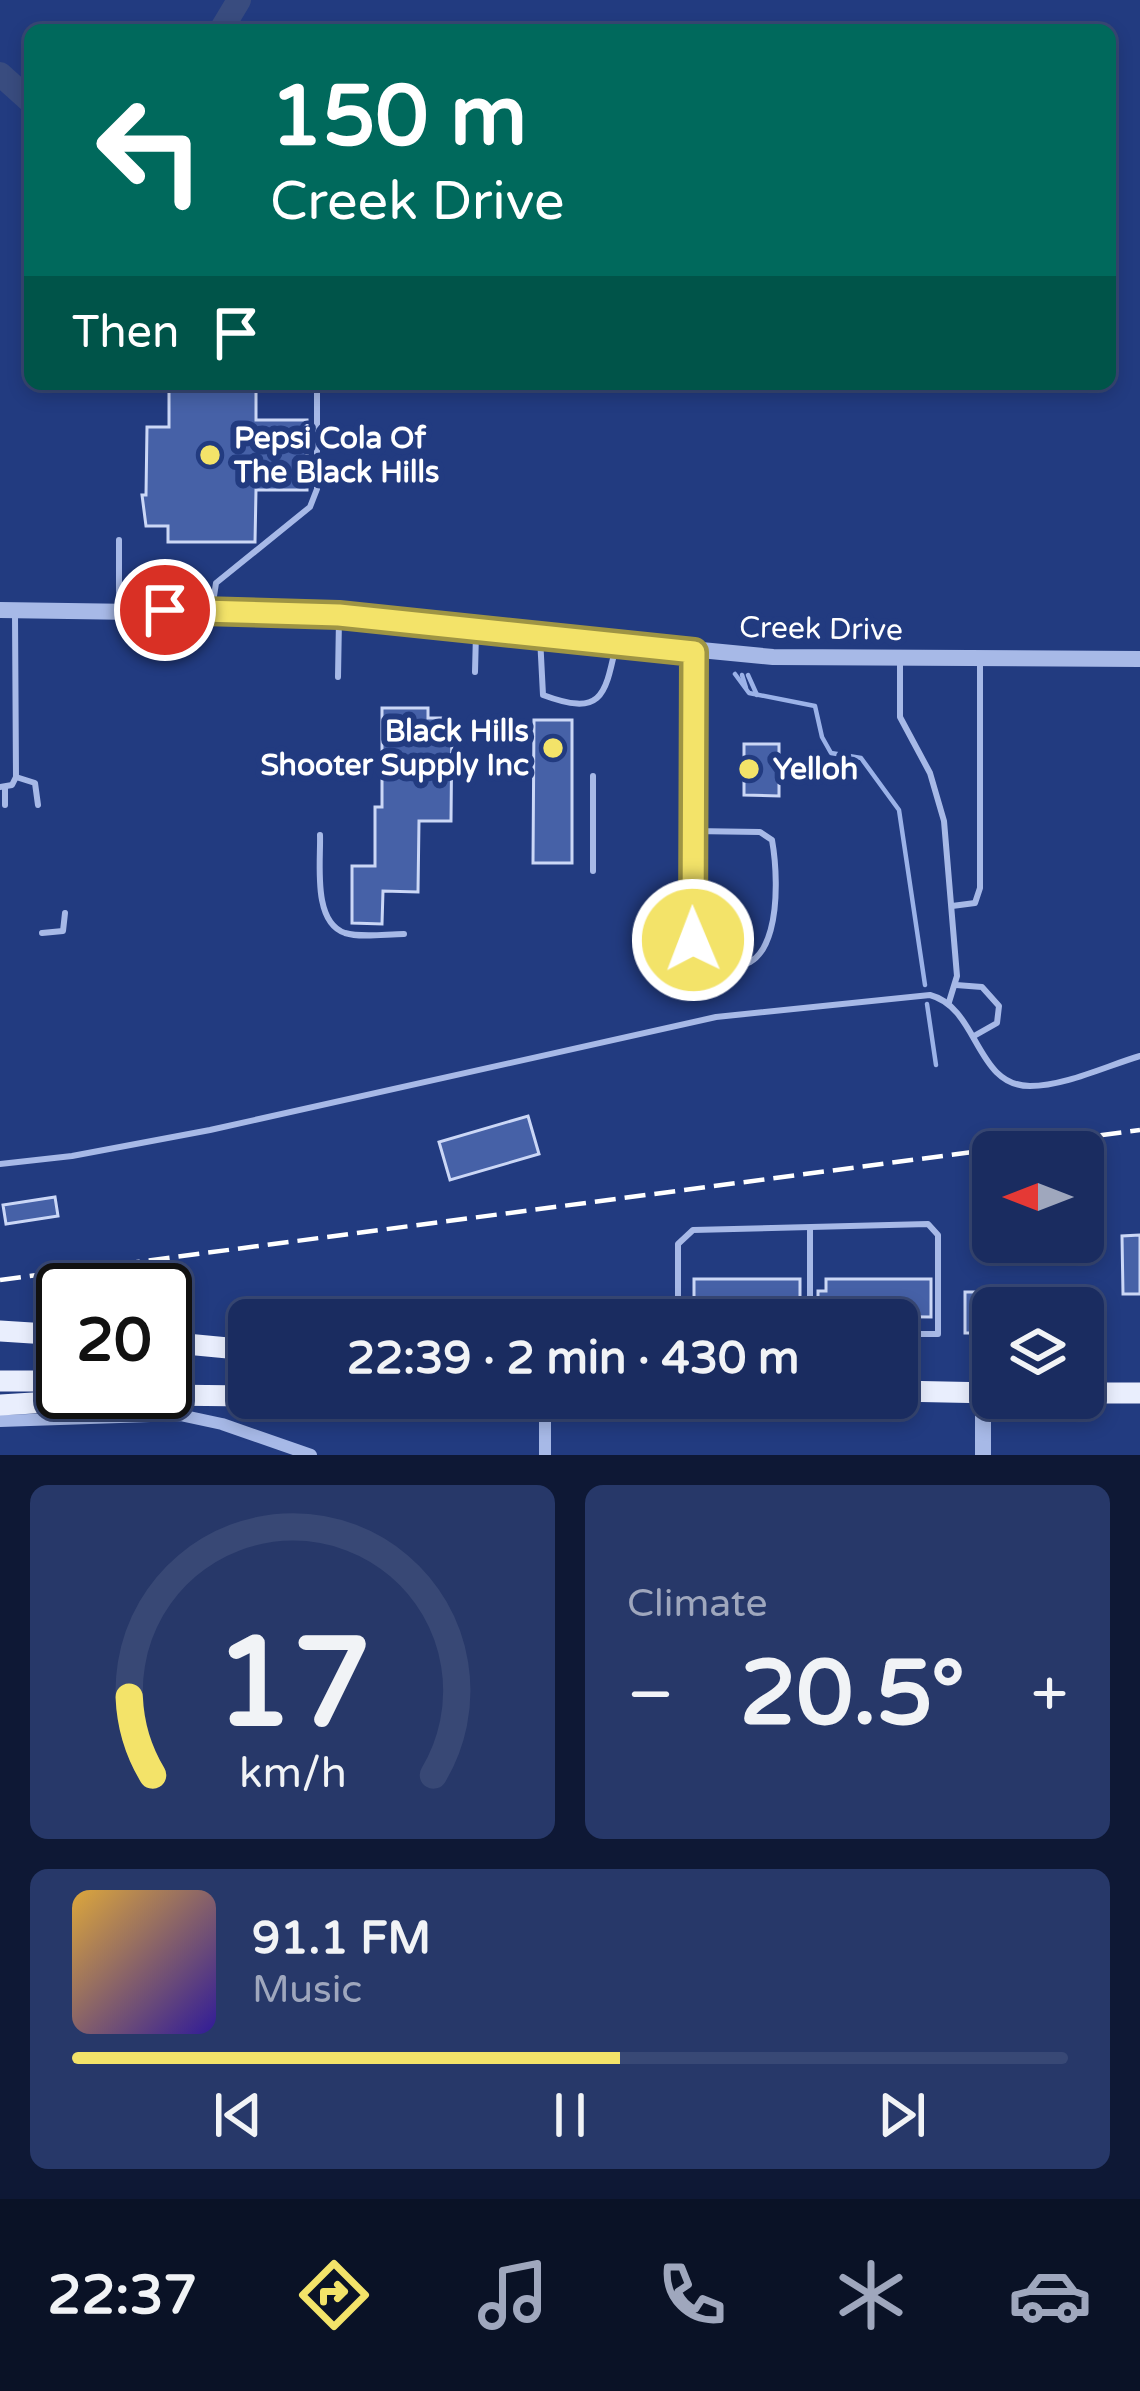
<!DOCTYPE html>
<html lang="en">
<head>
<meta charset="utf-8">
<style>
  :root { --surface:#1a2c60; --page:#273869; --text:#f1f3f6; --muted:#9fa7bd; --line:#384875; --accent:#f3e369 }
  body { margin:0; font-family:"Varela Round",sans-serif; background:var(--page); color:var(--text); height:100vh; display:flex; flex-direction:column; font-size:45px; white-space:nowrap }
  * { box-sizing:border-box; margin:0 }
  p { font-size:39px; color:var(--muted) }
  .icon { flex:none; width:66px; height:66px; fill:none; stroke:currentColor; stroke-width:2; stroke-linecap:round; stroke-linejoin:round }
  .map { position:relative; height:1455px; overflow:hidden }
  .sheet { display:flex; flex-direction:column; gap:30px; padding:30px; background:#0e1835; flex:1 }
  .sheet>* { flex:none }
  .top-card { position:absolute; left:24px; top:24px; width:1092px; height:366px; border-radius:18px; box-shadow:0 6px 18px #0003,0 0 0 3px var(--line); background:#00695c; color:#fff; overflow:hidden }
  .needle { width:78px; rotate:270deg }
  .buttons { position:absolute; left:972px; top:1131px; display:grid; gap:24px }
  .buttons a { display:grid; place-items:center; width:132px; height:132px; border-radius:18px; background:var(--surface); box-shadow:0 6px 18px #0003,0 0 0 3px var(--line); font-size:60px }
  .speed { position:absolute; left:36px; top:1263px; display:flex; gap:24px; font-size:60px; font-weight:700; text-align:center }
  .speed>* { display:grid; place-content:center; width:156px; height:156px; border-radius:50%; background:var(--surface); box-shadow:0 6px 18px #0003,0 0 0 3px var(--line); line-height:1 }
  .speed .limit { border:6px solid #111; border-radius:18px; background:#fff; color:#111 }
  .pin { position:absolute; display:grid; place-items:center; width:102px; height:102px; color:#fff; margin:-51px; border:6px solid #fff; border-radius:50%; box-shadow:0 3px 12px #0007 }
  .me { position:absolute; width:132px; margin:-66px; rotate:359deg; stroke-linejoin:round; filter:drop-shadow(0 0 9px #0008) }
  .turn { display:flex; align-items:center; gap:42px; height:252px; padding:0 48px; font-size:54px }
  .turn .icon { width:156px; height:156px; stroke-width:2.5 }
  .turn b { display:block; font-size:84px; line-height:102px }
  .then { display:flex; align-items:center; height:114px; padding:0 48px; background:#0003; gap:24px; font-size:45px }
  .big { font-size:90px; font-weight:700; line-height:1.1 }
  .sheet .tile { flex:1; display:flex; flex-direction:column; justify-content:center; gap:18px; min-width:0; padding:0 42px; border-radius:18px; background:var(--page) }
  .sheet .dial { align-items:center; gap:0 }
  .dial svg { height:312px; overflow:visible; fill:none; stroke:var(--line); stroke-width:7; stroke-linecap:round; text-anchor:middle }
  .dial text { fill:var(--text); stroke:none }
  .song { display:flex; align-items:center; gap:36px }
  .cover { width:144px; height:144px; border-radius:18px; background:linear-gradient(135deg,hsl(40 70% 55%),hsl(250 70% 35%)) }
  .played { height:12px; border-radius:6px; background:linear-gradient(90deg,var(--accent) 55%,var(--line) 55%) }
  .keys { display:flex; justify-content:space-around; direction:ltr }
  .heat { display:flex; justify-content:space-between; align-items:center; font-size:66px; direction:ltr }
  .sheet .tiles { flex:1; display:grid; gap:30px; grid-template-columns:1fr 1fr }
  .tile:last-child { grid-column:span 2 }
  .trip { position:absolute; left:228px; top:1299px; width:690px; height:120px; border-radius:18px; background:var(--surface); box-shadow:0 6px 18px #0003,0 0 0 3px var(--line); font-weight:700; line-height:120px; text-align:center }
  .tab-bar { display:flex; height:192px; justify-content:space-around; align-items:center; background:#0a1226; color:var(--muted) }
  .tab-bar .icon { width:84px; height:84px }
  .tab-bar .current { color:var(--accent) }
  .tab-bar b { font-size:54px; color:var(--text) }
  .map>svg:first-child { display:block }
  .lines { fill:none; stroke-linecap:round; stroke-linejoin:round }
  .stream { stroke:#9bb2e8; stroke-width:4.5 }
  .river { stroke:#394c7f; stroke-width:24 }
  .building { fill:#4661a7; stroke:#cbd7f6; stroke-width:3 }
  .service { stroke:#a7b9e7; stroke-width:6 }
  .minor { stroke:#a7b9e7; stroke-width:12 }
  .tertiary { stroke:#a7b9e7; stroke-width:16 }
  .primary { stroke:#e9eefd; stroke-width:21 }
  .rail { stroke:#fff; stroke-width:4.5; stroke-dasharray:21 9; stroke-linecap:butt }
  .route-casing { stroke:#9e9444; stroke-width:30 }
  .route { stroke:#f3e369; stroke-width:21 }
  .poi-dot { fill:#f3e369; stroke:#223b80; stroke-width:4.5 }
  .labels { text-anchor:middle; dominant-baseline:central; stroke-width:12; stroke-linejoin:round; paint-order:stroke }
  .poi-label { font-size:30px; font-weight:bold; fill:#fff; stroke:#223b80; text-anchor:start }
  .street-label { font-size:30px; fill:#fff; stroke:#223b80 }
</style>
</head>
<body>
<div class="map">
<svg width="1140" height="1455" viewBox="0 0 1140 1455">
  <rect width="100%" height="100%" fill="#223b80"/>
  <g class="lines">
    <!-- stream -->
    <g class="stream">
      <polyline points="735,674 749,693 815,706 822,737 831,753 861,758 899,810 925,985"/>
      <polyline points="742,675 746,688"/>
      <polyline points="748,675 757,695"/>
      <polyline points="927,1004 936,1065"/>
    </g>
    <!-- river -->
    <g class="river">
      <polyline points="221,30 239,0"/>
      <polyline points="0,74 30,101"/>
    </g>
  </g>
  <!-- building -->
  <g class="building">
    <polygon points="169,384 256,384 256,420 307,420 307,490 256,490 255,542 168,542 168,526 146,526 142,495 146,495 147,427 169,427"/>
    <polygon points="382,708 428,708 428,718 452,718 451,821 419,821 418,892 383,891 382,924 352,923 352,866 375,866 375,807 382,807"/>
    <polygon points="534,720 572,720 572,863 533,863"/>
    <polygon points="744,744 779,744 779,796 744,795"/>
    <polygon points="528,1116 539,1154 450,1180 439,1142"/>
    <polygon points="55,1197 58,1216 6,1224 3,1205"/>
    <polygon points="1140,1235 1140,1294 1123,1294 1122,1236"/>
    <rect x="694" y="1279" width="106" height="37"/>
    <polygon points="826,1279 931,1279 931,1317 826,1316 826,1302 818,1302 818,1291 826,1291"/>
    <polygon points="965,1292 1036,1292 1036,1308 993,1308 993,1333 965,1333"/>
  </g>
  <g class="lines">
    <!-- service -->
    <g class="service">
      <polyline points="119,389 120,384"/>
      <polyline points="119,540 119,607"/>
      <polyline points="212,609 216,583 310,507 317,489 317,384"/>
      <path d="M540,637L543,695C602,717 605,696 616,645"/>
      <polyline points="900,658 900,717 930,773 944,821 957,976 949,1002"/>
      <polyline points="475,672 476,633"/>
      <polyline points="338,677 339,619"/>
      <polyline points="16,777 35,783 38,805"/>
      <polyline points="0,787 12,785 16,777 15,615"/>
      <polyline points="5,787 5,805"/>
      <path d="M693,831L760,832L772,840C780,884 782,997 707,958L691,932L695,655"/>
      <path d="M320,835C321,861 312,922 345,933C362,938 386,934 404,934"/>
      <polyline points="593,871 593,776"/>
      <polyline points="952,906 975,903 980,888 980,661"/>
      <polyline points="42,933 63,931 65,913"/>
      <polyline points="956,985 982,987 999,1006 997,1023 974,1036"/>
      <path d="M0,1164L72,1156L210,1130L716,1017L930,995C979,1008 975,1086 1030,1086C1065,1086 1106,1066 1140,1056"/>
      <polyline points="810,1228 810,1320"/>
      <polyline points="678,1320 678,1244 693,1230 928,1224 938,1235 938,1334 897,1334"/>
    </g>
    <!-- minor -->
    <g class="minor">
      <polyline points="545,1398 545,1455"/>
      <polyline points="0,1421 180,1415 222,1424 311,1455"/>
    </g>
    <!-- tertiary -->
    <g class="tertiary">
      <polyline points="0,610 339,615 773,657 1140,659"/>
      <polyline points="983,1455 983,1393"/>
    </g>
    <!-- primary -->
    <g class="primary">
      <polyline points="0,1331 63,1335"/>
      <polyline points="165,1342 249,1350"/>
      <polyline points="0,1381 63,1381"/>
      <polyline points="897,1391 993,1393"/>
      <polyline points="1083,1393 1140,1393"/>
      <polyline points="459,1398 726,1402 739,1398"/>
      <polyline points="0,1405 164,1395 249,1396"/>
    </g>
    <!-- rail -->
    <polyline class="rail" points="0,1280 1140,1130"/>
  </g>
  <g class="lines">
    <!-- route casing -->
    <g class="route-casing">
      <polyline id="route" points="165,610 339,615 694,652 693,940"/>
    </g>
    <!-- route -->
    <use href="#route" class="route"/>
  </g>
  <!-- markers -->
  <g class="poi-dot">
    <circle cx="210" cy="455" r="12"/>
    <circle cx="553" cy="748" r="12"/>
    <circle cx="749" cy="769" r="12"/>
  </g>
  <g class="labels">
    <!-- poi labels -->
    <g class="poi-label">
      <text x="234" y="438">Pepsi Cola Of<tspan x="234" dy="34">The Black Hills</tspan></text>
      <text x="529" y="731" text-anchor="end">Black Hills<tspan x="529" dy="34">Shooter Supply Inc</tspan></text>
      <text x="773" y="769">Yelloh</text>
    </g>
    <!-- street labels -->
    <g class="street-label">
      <text transform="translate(821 629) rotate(1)">Creek Drive</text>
    </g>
  </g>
</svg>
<div class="buttons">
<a><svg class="needle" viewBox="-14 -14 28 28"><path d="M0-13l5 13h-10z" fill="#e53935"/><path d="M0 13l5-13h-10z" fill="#9fa7bd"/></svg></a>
<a><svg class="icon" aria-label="layers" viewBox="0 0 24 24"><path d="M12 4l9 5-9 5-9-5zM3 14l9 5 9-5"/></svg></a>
</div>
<div class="speed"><div class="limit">20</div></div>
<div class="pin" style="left:165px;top:610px;background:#d93025"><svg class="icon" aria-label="arrive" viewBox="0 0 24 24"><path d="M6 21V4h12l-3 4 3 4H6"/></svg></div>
<svg class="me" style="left:693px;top:940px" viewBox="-20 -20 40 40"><circle r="17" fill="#f3e369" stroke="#fff" stroke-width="3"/><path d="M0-11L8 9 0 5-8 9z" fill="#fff"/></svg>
<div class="trip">22:39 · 2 min · 430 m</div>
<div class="top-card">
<div class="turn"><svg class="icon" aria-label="left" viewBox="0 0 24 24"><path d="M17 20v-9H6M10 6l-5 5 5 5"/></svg><div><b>150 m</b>Creek Drive</div></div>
<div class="then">Then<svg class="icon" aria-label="arrive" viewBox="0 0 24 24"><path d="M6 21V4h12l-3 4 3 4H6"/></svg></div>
</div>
</div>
<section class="sheet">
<div class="tiles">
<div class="tile dial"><svg viewBox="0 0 100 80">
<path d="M14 69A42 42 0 1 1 86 69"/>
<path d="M14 69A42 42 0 0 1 8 49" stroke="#f3e369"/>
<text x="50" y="56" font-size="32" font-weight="700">17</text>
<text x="50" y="72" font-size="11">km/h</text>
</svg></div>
<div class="tile"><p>Climate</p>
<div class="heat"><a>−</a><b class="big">20.5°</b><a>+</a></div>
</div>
<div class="tile">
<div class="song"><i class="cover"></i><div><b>91.1 FM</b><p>Music</p></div></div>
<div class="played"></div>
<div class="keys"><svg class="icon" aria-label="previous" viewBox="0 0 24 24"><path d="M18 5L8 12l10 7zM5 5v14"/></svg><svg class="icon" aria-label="pause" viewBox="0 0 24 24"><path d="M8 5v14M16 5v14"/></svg><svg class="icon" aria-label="next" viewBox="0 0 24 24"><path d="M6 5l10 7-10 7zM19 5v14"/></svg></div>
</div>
</div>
</section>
<nav class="tab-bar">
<b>22:37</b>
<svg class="icon current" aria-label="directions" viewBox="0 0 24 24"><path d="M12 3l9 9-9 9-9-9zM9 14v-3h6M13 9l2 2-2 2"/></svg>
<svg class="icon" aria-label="music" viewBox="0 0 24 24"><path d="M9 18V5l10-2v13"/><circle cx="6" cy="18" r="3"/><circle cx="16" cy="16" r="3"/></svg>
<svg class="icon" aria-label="phone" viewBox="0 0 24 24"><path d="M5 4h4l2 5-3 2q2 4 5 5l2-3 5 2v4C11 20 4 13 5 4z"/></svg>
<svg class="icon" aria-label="climate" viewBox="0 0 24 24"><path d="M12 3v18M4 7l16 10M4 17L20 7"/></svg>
<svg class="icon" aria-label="car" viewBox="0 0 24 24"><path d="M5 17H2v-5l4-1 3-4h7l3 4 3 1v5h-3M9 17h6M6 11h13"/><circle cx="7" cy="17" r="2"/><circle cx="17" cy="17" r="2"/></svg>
</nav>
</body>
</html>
